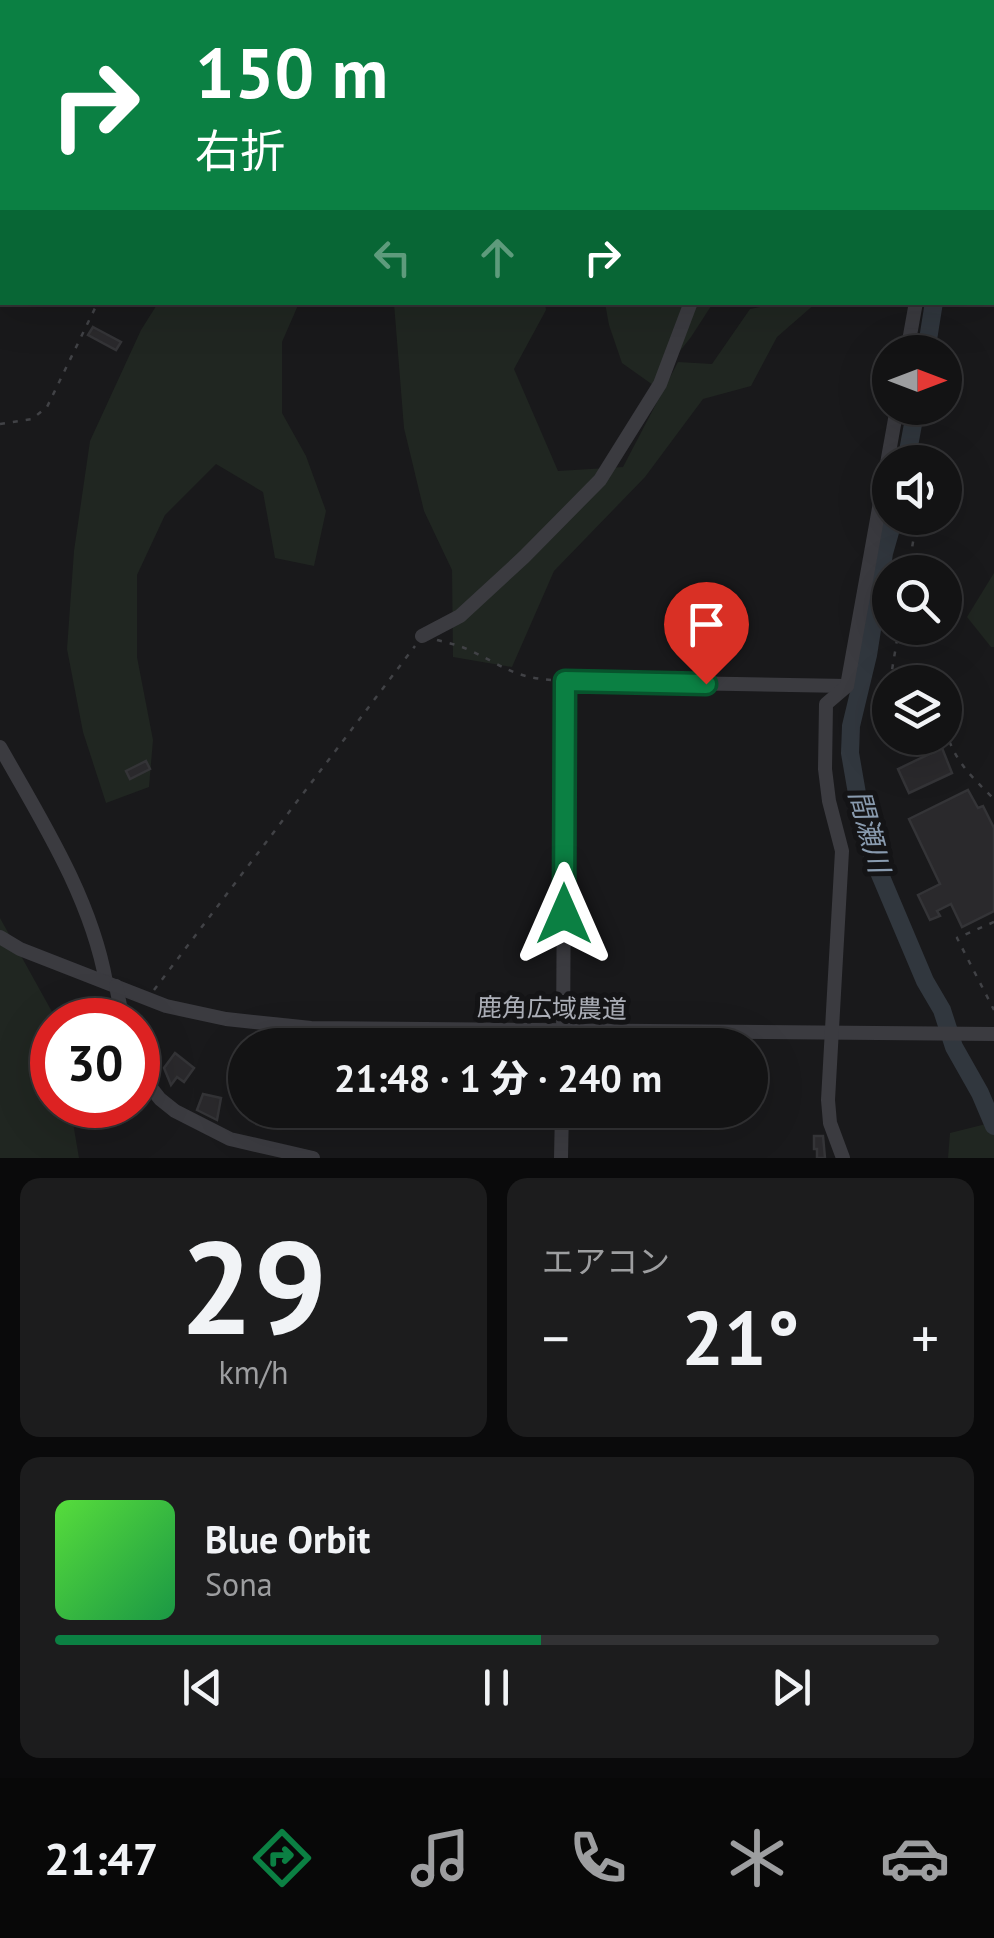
<!DOCTYPE html>
<html lang="ja">
<head>
<meta charset="utf-8">
<style>
  :root { --surface:#131314; --page:#1c1c1d; --text:#f1f3f6; --muted:#9d9ea0; --line:#323234; --accent:#0b8043 }
  body { margin:0; font-family:"PT Sans","Noto Sans JP",sans-serif; background:var(--page); color:var(--text); height:100vh; display:flex; flex-direction:column; font-size:38px; white-space:nowrap }
  * { box-sizing:border-box; margin:0 }
  p { font-size:32px; color:var(--muted) }
  .icon { flex:none; width:55px; height:55px; fill:none; stroke:currentColor; stroke-width:2; stroke-linecap:round; stroke-linejoin:round }
  .map { position:relative; height:1158px; overflow:hidden }
  .sheet { display:flex; flex-direction:column; gap:20px; padding:20px; background:#0a0a0b; flex:1 }
  .sheet>* { flex:none }
  .banner { position:absolute; left:0px; top:0px; width:995px; height:305px; box-shadow:0 10px 40px #0002,0 0 0 2px var(--line); background:#0b8043; color:#fff; overflow:hidden }
  .needle { width:65px; rotate:90deg }
  .tools { position:absolute; left:872px; top:335px; display:grid; gap:20px }
  .tools a { display:grid; place-items:center; width:90px; height:90px; border-radius:50%; background:var(--surface); box-shadow:0 10px 40px #0002,0 0 0 2px var(--line); font-size:50px }
  .speed { position:absolute; left:30px; top:998px; display:flex; gap:20px; font-size:50px; font-weight:700; text-align:center }
  .speed>* { display:grid; place-content:center; width:130px; height:130px; border-radius:50%; background:var(--surface); box-shadow:0 10px 40px #0002,0 0 0 2px var(--line); line-height:1 }
  .speed .limit { border:15px solid #d22; background:#fff; color:#111 }
  .pin { position:absolute; display:grid; place-items:center; width:85px; height:85px; color:#fff; margin:-102px -42px; border-radius:50% 50% 50% 0; rotate:-45deg; box-shadow:0 0 10px #0007 }
  .pin .icon { rotate:45deg }
  .me { position:absolute; width:110px; margin:-55px; rotate:0deg; stroke-linejoin:round; filter:drop-shadow(0 0 8px #0008) }
  .turn { display:flex; align-items:center; gap:35px; height:210px; padding:0 30px; font-size:45px }
  .turn .icon { width:130px; height:130px; stroke-width:2.5 }
  .turn b { display:block; font-size:70px; line-height:85px }
  .lanes { display:flex; align-items:center; height:95px; padding:0 30px; background:#0003; justify-content:center; gap:50px; direction:ltr }
  .lanes .off { opacity:.35 }
  .big { font-size:75px; font-weight:800; line-height:1.1 }
  .sheet .tile { flex:1; display:flex; flex-direction:column; justify-content:center; gap:15px; min-width:0; padding:0 35px; border-radius:20px; background:var(--page) }
  .sheet .dial { align-items:center; gap:0 }
  .dial b { font-size:130px; line-height:1 }
  .song { display:flex; align-items:center; gap:30px }
  .cover { width:120px; height:120px; border-radius:15px; background:linear-gradient(135deg,hsl(110 70% 55%),hsl(140 70% 35%)) }
  .played { height:10px; border-radius:5px; background:linear-gradient(90deg,var(--accent) 55%,var(--line) 55%) }
  .keys { display:flex; justify-content:space-around; direction:ltr }
  .heat { display:flex; justify-content:space-between; align-items:center; font-size:55px; direction:ltr }
  .sheet .tiles { flex:1; display:grid; gap:20px; grid-template-columns:1fr 1fr }
  .tile:last-child { grid-column:span 2 }
  .trip { position:absolute; left:228px; top:1028px; width:540px; height:100px; border-radius:50px; background:var(--surface); box-shadow:0 10px 40px #0002,0 0 0 2px var(--line); font-weight:800; line-height:100px; text-align:center }
  .tabs { display:flex; height:160px; justify-content:space-around; align-items:center; background:#080808; color:var(--muted) }
  .tabs .icon { width:70px; height:70px }
  .tabs .active { color:var(--accent) }
  .tabs b { font-size:45px; color:var(--text) }
  .map>svg:first-child { display:block }
  .green { fill:#202621 }
  .lines { fill:none; stroke-linecap:round; stroke-linejoin:round }
  .river { stroke:#31373e; stroke-width:18 }
  .building { fill:#2a292c; stroke:#343437; stroke-width:2.5 }
  .path { stroke:#414246; stroke-width:2.5; stroke-dasharray:5 8; stroke-linecap:butt }
  .minor { stroke:#3b3b40; stroke-width:14 }
  .route-casing { stroke:#07532c; stroke-width:25 }
  .route { stroke:#0b8043; stroke-width:18 }
  .labels { text-anchor:middle; dominant-baseline:central; stroke-width:10; stroke-linejoin:round; paint-order:stroke }
  .street-label { font-size:25px; fill:#adb0b9; stroke:#141416 }
  .water-label { font-size:28px; font-style:italic; fill:#899baf; stroke:#141416 }
</style>
</head>
<body>
<div class="map">
<svg width="994" height="1158" viewBox="0 0 994 1158">
  <rect width="100%" height="100%" fill="#19191b"/>
  <!-- green -->
  <g class="green">
    <polygon points="0,0 173,0 172,2 2,2 2,137 0,137"/>
    <polygon points="350,0 516,0 514,2 348,2"/>
    <polygon points="570,0 779,0 778,2 579,2"/>
    <polygon points="158,303 299,303 282,342 282,413 306,456 326,511 314,566 275,558 263,492 216,464 165,515 137,575 137,657 153,740 149,787 106,803 83,732 67,649 74,551 90,441 141,330"/>
    <polygon points="394,303 545,303 546,310 514,369 558,471 623,467 678,362 712,364 750,309 781,303 816,303 777,337 751,386 703,399 645,477 554,571 512,667 453,657 452,570 424,511 404,428"/>
    <polygon points="605,303 713,303 691,337 653,385 622,363 609,325"/>
    <polygon points="994,573 994,647 991,647 967,617"/>
    <polygon points="0,918 56,1019 52,1020 52,1105 70,1105 79,1158 0,1158"/>
    <polygon points="994,1122 994,1158 948,1158 950,1133"/>
  </g>
  <g class="lines">
    <!-- river -->
    <g class="river">
      <polyline points="987,2 988,0"/>
      <polyline points="926,352 934,302"/>
      <polyline points="906,462 916,408"/>
      <polyline points="894,518 884,553 868,655 851,726 850,753 859,805 873,858 925,981 942,1010 954,1047 980,1093 994,1126"/>
    </g>
  </g>
  <!-- building -->
  <g class="building">
    <polygon points="93,327 121,342 116,350 88,335"/>
    <polygon points="942,748 952,773 909,793 898,769"/>
    <polygon points="146,761 150,769 130,779 126,771"/>
    <polygon points="968,790 978,808 983,806 994,828 994,911 962,927 951,904 937,911 940,916 930,920 918,895 940,884 909,819"/>
    <polygon points="175,1053 194,1068 184,1082 177,1077 171,1085 164,1068"/>
    <polygon points="203,1094 221,1098 217,1120 197,1110"/>
    <polygon points="814,1136 823,1136 825,1158 817,1158 817,1149 814,1149"/>
  </g>
  <g class="lines">
    <!-- path -->
    <g class="path">
      <polyline points="0,424 32,419 47,407 98,302"/>
      <polyline points="908,572 917,518"/>
      <path d="M437,640C448,643 459,645 469,650C502,665 512,677 551,680"/>
      <polyline points="890,682 899,628"/>
      <polyline points="890,685 887,713 890,714"/>
      <path d="M945,729C955,762 971,776 994,799"/>
      <polyline points="994,922 957,938 994,1010"/>
      <polyline points="154,990 415,646"/>
    </g>
    <!-- minor -->
    <g class="minor">
      <polyline points="786,2 786,0"/>
      <polyline points="973,2 973,0"/>
      <polyline points="907,352 916,302"/>
      <polyline points="422,636 460,616 524,557 600,480 660,384 691,302"/>
      <path d="M0,747C42,821 91,898 106,982"/>
      <polyline points="0,937 20,949 166,1006 226,1019 311,1028 994,1034"/>
      <polyline points="116,986 123,1020"/>
      <polyline points="563,1045 565,681 847,686"/>
      <polyline points="138,1062 145,1080 160,1099 175,1111 230,1139 313,1158"/>
      <polyline points="561,1158 562,1110"/>
      <polyline points="843,1158 830,1123 828,1100 842,851 829,801 825,769 826,704 847,686 897,408"/>
    </g>
  </g>
  <g class="lines">
    <!-- route casing -->
    <g class="route-casing">
      <polyline id="route" points="564,914 565,681 706,684"/>
    </g>
    <!-- route -->
    <use href="#route" class="route"/>
  </g>
  <g class="labels">
    <!-- street labels -->
    <g class="street-label">
      <text transform="translate(552 1008) rotate(1)">鹿角広域農道</text>
    </g>
    <!-- water labels -->
    <g class="water-label">
      <text transform="translate(870 831) rotate(75)">間瀬川</text>
    </g>
  </g>
</svg>
<div class="tools">
<a><svg class="needle" viewBox="-14 -14 28 28"><path d="M0-13l5 13h-10z" fill="#e53935"/><path d="M0 13l5-13h-10z" fill="#9d9ea0"/></svg></a>
<a><svg class="icon" aria-label="sound" viewBox="0 0 24 24"><path d="M4 9h4l5-4v14l-5-4H4zM17 9q2 3 0 6"/></svg></a>
<a><svg class="icon" aria-label="search" viewBox="0 0 24 24"><circle cx="10" cy="10" r="6"/><path d="M15 15l6 6"/></svg></a>
<a><svg class="icon" aria-label="layers" viewBox="0 0 24 24"><path d="M12 4l9 5-9 5-9-5zM3 14l9 5 9-5"/></svg></a>
</div>
<div class="speed"><div class="limit">30</div></div>
<div class="pin" style="left:706px;top:684px;background:#d93025"><svg class="icon" aria-label="arrive" viewBox="0 0 24 24"><path d="M6 21V4h12l-3 4 3 4H6"/></svg></div>
<svg class="me" style="left:564px;top:914px" viewBox="-20 -20 40 40"><path d="M0-17L14 15 0 8-14 15z" fill="#0b8043" stroke="#fff" stroke-width="4"/></svg>
<div class="trip">21:48 · 1 分 · 240 m</div>
<div class="banner">
<div class="turn"><svg class="icon" aria-label="right" viewBox="0 0 24 24"><path d="M7 20v-9h11M14 6l5 5-5 5"/></svg><div><b>150 m</b>右折</div></div>
<div class="lanes"><svg class="icon off" aria-label="left" viewBox="0 0 24 24"><path d="M17 20v-9H6M10 6l-5 5 5 5"/></svg><svg class="icon off" aria-label="ahead" viewBox="0 0 24 24"><path d="M12 20V5M6 11l6-6 6 6"/></svg><svg class="icon" aria-label="right" viewBox="0 0 24 24"><path d="M7 20v-9h11M14 6l5 5-5 5"/></svg></div>
</div>
</div>
<section class="sheet">
<div class="tiles">
<div class="tile dial"><b>29</b><p>km/h</p></div>
<div class="tile"><p>エアコン</p>
<div class="heat"><a>−</a><b class="big">21°</b><a>+</a></div>
</div>
<div class="tile">
<div class="song"><i class="cover"></i><div><b>Blue Orbit</b><p>Sona</p></div></div>
<div class="played"></div>
<div class="keys"><svg class="icon" aria-label="previous" viewBox="0 0 24 24"><path d="M18 5L8 12l10 7zM5 5v14"/></svg><svg class="icon" aria-label="pause" viewBox="0 0 24 24"><path d="M8 5v14M16 5v14"/></svg><svg class="icon" aria-label="next" viewBox="0 0 24 24"><path d="M6 5l10 7-10 7zM19 5v14"/></svg></div>
</div>
</div>
</section>
<nav class="tabs">
<b>21:47</b>
<svg class="icon active" aria-label="directions" viewBox="0 0 24 24"><path d="M12 3l9 9-9 9-9-9zM9 14v-3h6M13 9l2 2-2 2"/></svg>
<svg class="icon" aria-label="music" viewBox="0 0 24 24"><path d="M9 18V5l10-2v13"/><circle cx="6" cy="18" r="3"/><circle cx="16" cy="16" r="3"/></svg>
<svg class="icon" aria-label="phone" viewBox="0 0 24 24"><path d="M5 4h4l2 5-3 2q2 4 5 5l2-3 5 2v4C11 20 4 13 5 4z"/></svg>
<svg class="icon" aria-label="climate" viewBox="0 0 24 24"><path d="M12 3v18M4 7l16 10M4 17L20 7"/></svg>
<svg class="icon" aria-label="car" viewBox="0 0 24 24"><path d="M5 17H2v-5l4-1 3-4h7l3 4 3 1v5h-3M9 17h6M6 11h13"/><circle cx="7" cy="17" r="2"/><circle cx="17" cy="17" r="2"/></svg>
</nav>
</body>
</html>
